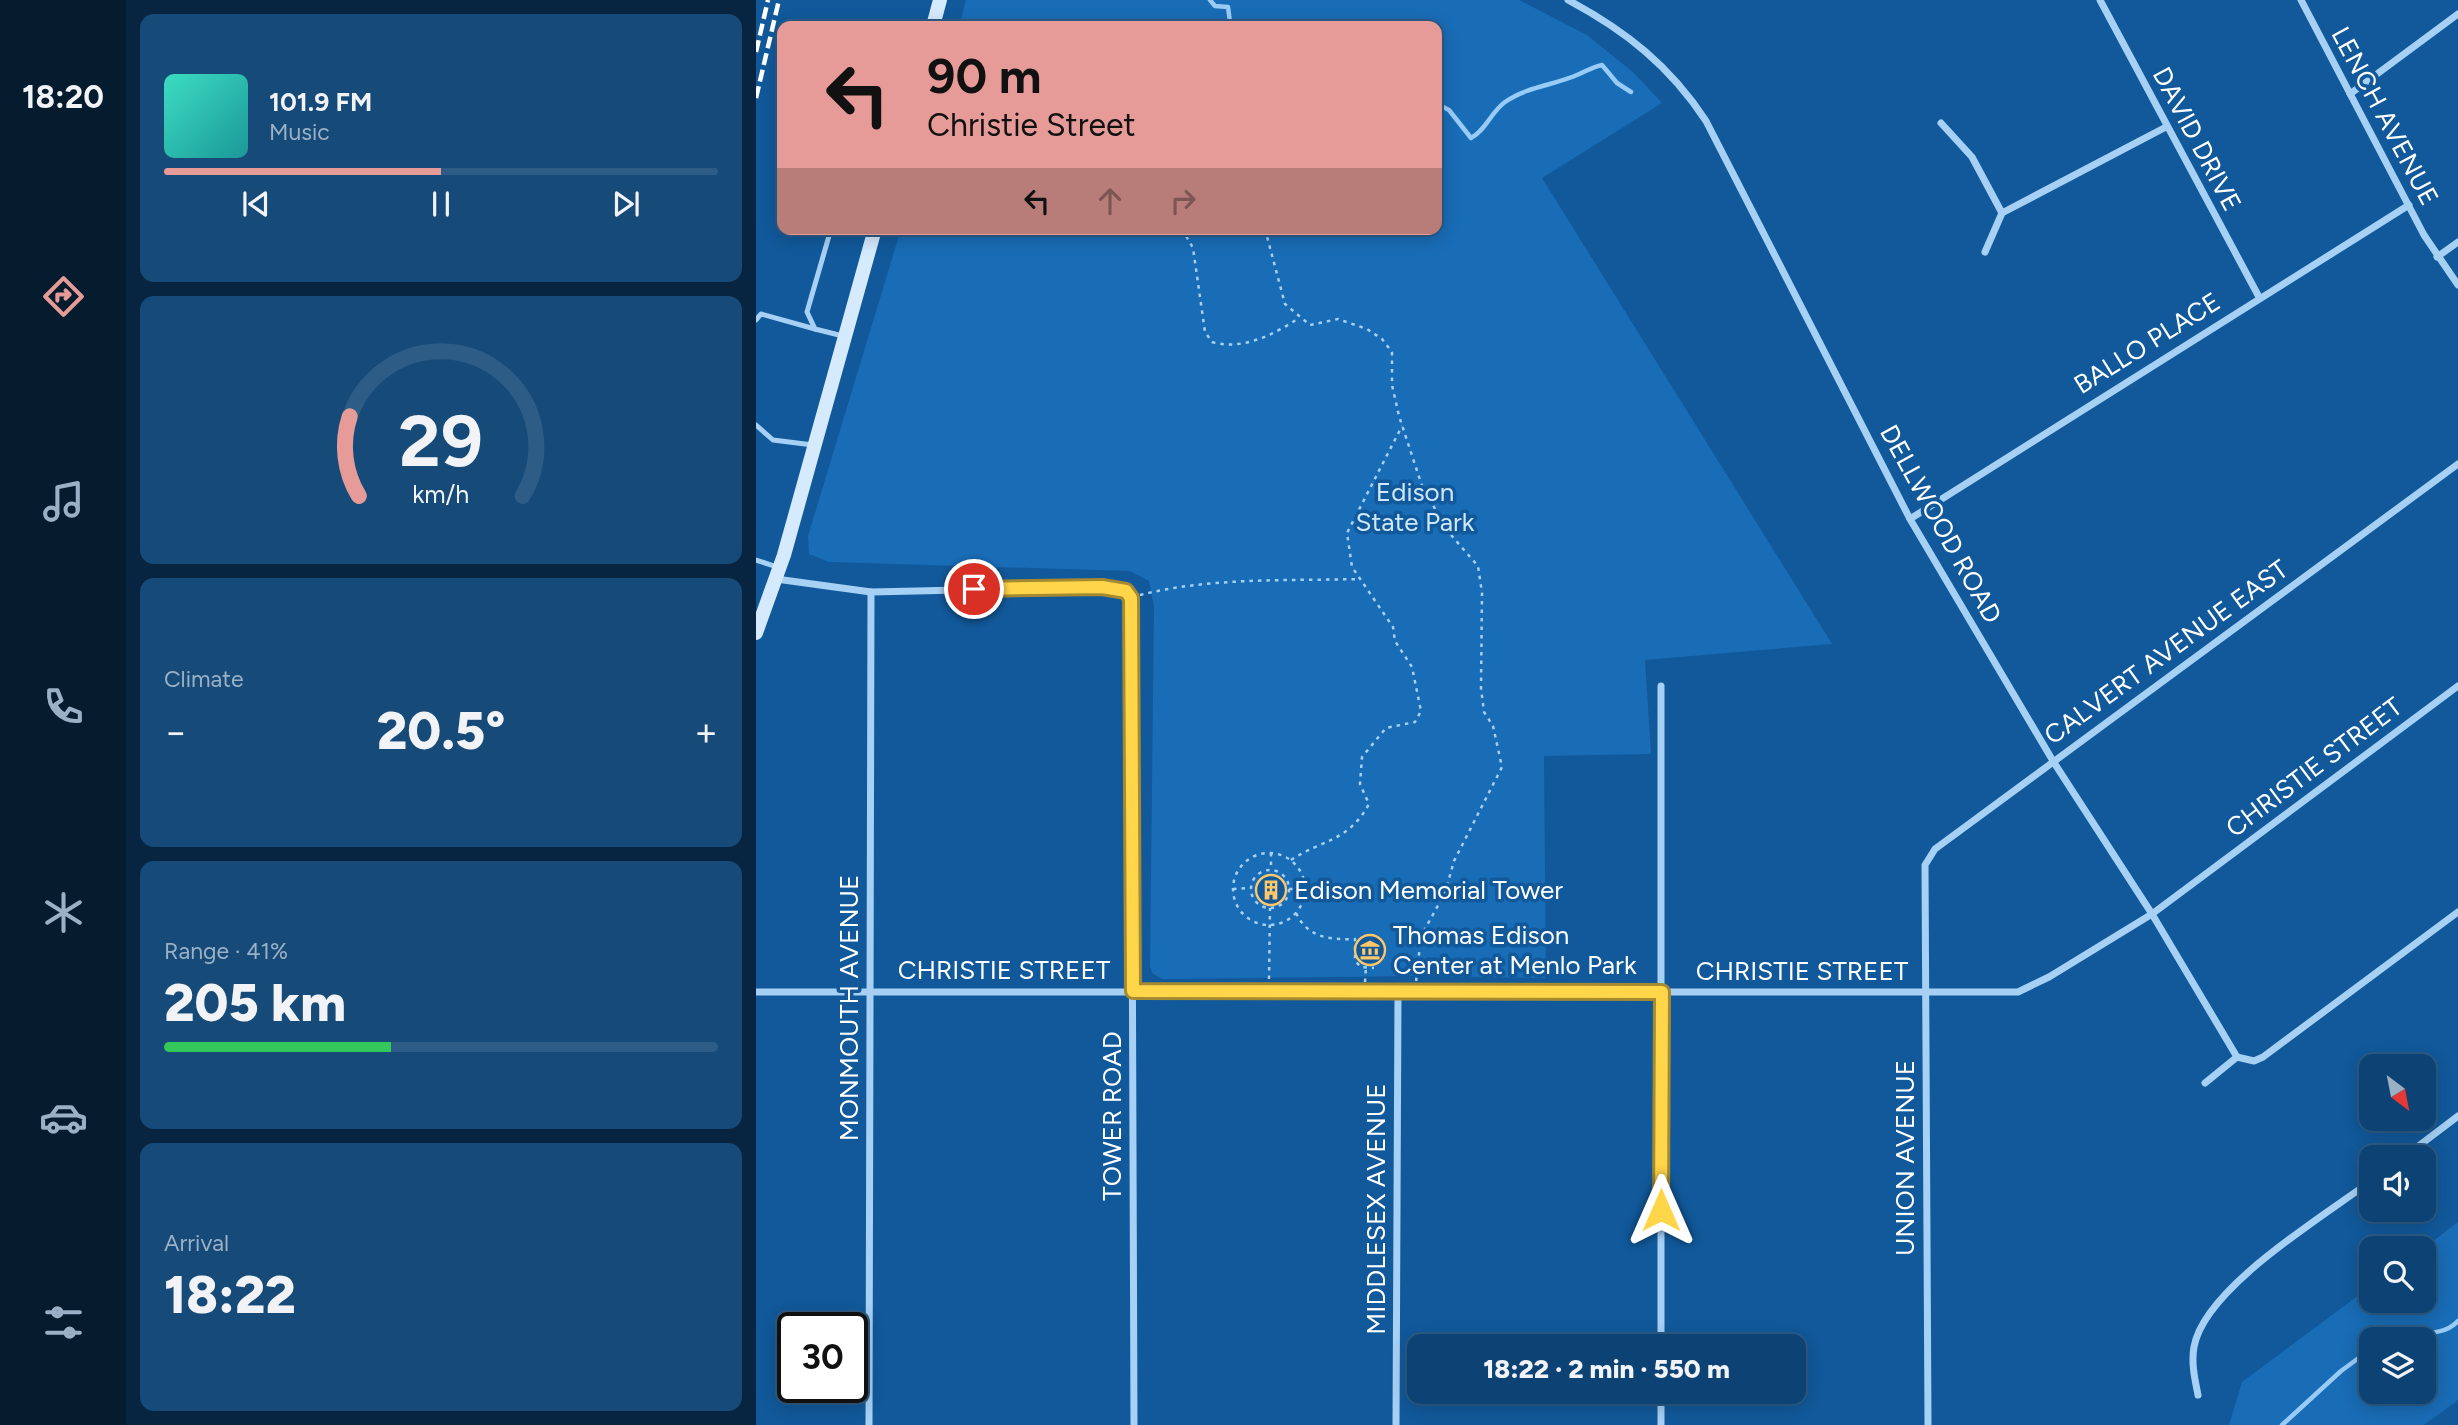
<!DOCTYPE html>
<html lang="en">
<head>
<meta charset="utf-8">
<style>
  :root { --surface:#0d4374; --page:#164a79; --text:#f1f3f6; --muted:#9ab0c5; --line:#2d5c86; --accent:#e69b98 }
  body { margin:0; font-family:Figtree,sans-serif; background:var(--page); color:var(--text); height:100vh; display:flex; flex-direction:column; font-size:26px; white-space:nowrap }
  * { box-sizing:border-box; margin:0 }
  p { font-size:23px; color:var(--muted) }
  .icon { flex:none; width:38px; height:38px; fill:none; stroke:currentColor; stroke-width:2; stroke-linecap:round; stroke-linejoin:round }
  .map { position:relative; flex:1; overflow:hidden }
  .panel { display:flex; flex-direction:column; gap:14px; padding:14px; background:#072540; width:630px }
  .panel>* { flex:none }
  .banner { position:absolute; left:21px; top:21px; width:665px; height:214px; border-radius:14px; box-shadow:0 4px 18px #0003,0 0 0 2px var(--line); background:#e69b98; color:#111; overflow:hidden }
  .needle { width:46px; rotate:148deg }
  .buttons { position:absolute; left:1603px; top:1054px; display:grid; gap:14px }
  .buttons a { display:grid; place-items:center; width:77px; height:77px; border-radius:14px; background:var(--surface); box-shadow:0 4px 18px #0003,0 0 0 2px var(--line); font-size:35px }
  .speed { position:absolute; left:21px; top:1312px; display:flex; gap:14px; font-size:35px; font-weight:700; text-align:center }
  .speed>* { display:grid; place-content:center; width:91px; height:91px; border-radius:50%; background:var(--surface); box-shadow:0 4px 18px #0003,0 0 0 2px var(--line); line-height:1 }
  .speed .limit { border:4px solid #111; border-radius:10px; background:#fff; color:#111 }
  .pin { position:absolute; display:grid; place-items:center; width:60px; height:60px; color:#fff; margin:-30px; border:4px solid #fff; border-radius:50%; box-shadow:0 2px 7px #0007 }
  .me { position:absolute; width:77px; margin:-38px; rotate:0deg; stroke-linejoin:round; filter:drop-shadow(0 0 5px #0008) }
  .turn { display:flex; align-items:center; gap:24px; height:147px; padding:0 35px; font-size:32px }
  .turn .icon { width:91px; height:91px; stroke-width:2.5 }
  .turn b { display:block; font-size:49px; line-height:60px }
  .lanes { display:flex; align-items:center; height:66px; padding:0 35px; background:#0003; justify-content:center; gap:35px; direction:ltr }
  .lanes .off { opacity:.35 }
  .big { font-size:52px; font-weight:800; line-height:1.1 }
  .panel .tile { flex:1; display:flex; flex-direction:column; justify-content:center; gap:10px; min-width:0; padding:0 24px; border-radius:14px; background:var(--page) }
  .panel .dial { align-items:center; gap:0 }
  .dial svg { height:182px; overflow:visible; fill:none; stroke:var(--line); stroke-width:7; stroke-linecap:round; text-anchor:middle }
  .dial text { fill:var(--text); stroke:none }
  .song { display:flex; align-items:center; gap:21px }
  .cover { width:84px; height:84px; border-radius:10px; background:linear-gradient(135deg,hsl(170 70% 55%),hsl(180 70% 35%)) }
  .played { height:7px; border-radius:4px; background:linear-gradient(90deg,var(--accent) 50%,var(--line) 50%) }
  .keys { display:flex; justify-content:space-around; direction:ltr }
  .heat { display:flex; justify-content:space-between; align-items:center; font-size:38px; direction:ltr }
  .charge { height:10px; border-radius:5px; background:linear-gradient(90deg,#34c759 41%,var(--line) 0) }
  .trip { position:absolute; left:651px; top:1334px; width:399px; height:70px; border-radius:14px; background:var(--surface); box-shadow:0 4px 18px #0003,0 0 0 2px var(--line); font-weight:800; line-height:70px; text-align:center }
  main { display:flex; flex:1; min-height:0 }
  .tabs { display:flex; flex-direction:column; width:126px; justify-content:space-around; align-items:center; background:#051b2e; color:var(--muted) }
  .tabs .icon { width:49px; height:49px }
  .tabs .current { color:var(--accent) }
  .tabs b { font-size:32px; color:var(--text) }
  .map>svg:first-child { display:block }
  .green { fill:#196cb6; fill-rule:evenodd }
  .lines { fill:none; stroke-linecap:round; stroke-linejoin:round }
  .stream { stroke:#98ccf7; stroke-width:4.5 }
  .path { stroke:#a6d0f4; stroke-width:2.5; stroke-dasharray:3.5 5; stroke-linecap:butt }
  .lane { stroke:#a6d0f4; stroke-width:5 }
  .street { stroke:#a6d0f4; stroke-width:7 }
  .secondary { stroke:#d6eafd; stroke-width:14 }
  .rail { stroke:#fff; stroke-width:4.5; stroke-dasharray:12 5; stroke-linecap:butt }
  .route-casing { stroke:#a68a30; stroke-width:18 }
  .route { stroke:#ffd54a; stroke-width:12 }
  .labels { text-anchor:middle; dominant-baseline:central; stroke-width:7; stroke-linejoin:round; paint-order:stroke }
  .street-label { font-size:26px; fill:#fff; stroke:#11599b }
  .park-label { font-size:26px; fill:#cee8fe; stroke:#11599b }
  .poi-label { font-size:26px; fill:#fff; stroke:#11599b; text-anchor:start }
</style>
</head>
<body>
<main>
<nav class="tabs">
<b>18:20</b>
<svg class="icon current" aria-label="directions" viewBox="0 0 24 24"><path d="M12 3l9 9-9 9-9-9zM9 14v-3h6M13 9l2 2-2 2"/></svg>
<svg class="icon" aria-label="music" viewBox="0 0 24 24"><path d="M9 18V5l10-2v13"/><circle cx="6" cy="18" r="3"/><circle cx="16" cy="16" r="3"/></svg>
<svg class="icon" aria-label="phone" viewBox="0 0 24 24"><path d="M5 4h4l2 5-3 2q2 4 5 5l2-3 5 2v4C11 20 4 13 5 4z"/></svg>
<svg class="icon" aria-label="climate" viewBox="0 0 24 24"><path d="M12 3v18M4 7l16 10M4 17L20 7"/></svg>
<svg class="icon" aria-label="car" viewBox="0 0 24 24"><path d="M5 17H2v-5l4-1 3-4h7l3 4 3 1v5h-3M9 17h6M6 11h13"/><circle cx="7" cy="17" r="2"/><circle cx="17" cy="17" r="2"/></svg>
<svg class="icon" aria-label="filters" viewBox="0 0 24 24"><path d="M4 7h16M4 17h16"/><circle cx="9" cy="7" r="2"/><circle cx="15" cy="17" r="2"/></svg>
</nav>
<section class="panel">
<div class="tile">
<div class="song"><i class="cover"></i><div><b>101.9 FM</b><p>Music</p></div></div>
<div class="played"></div>
<div class="keys"><svg class="icon" aria-label="previous" viewBox="0 0 24 24"><path d="M18 5L8 12l10 7zM5 5v14"/></svg><svg class="icon" aria-label="pause" viewBox="0 0 24 24"><path d="M8 5v14M16 5v14"/></svg><svg class="icon" aria-label="next" viewBox="0 0 24 24"><path d="M6 5l10 7-10 7zM19 5v14"/></svg></div>
</div>
<div class="tile dial"><svg viewBox="0 0 100 80">
<path d="M14 69A42 42 0 1 1 86 69"/>
<path d="M14 69A42 42 0 0 1 10 34" stroke="#e69b98"/>
<text x="50" y="56" font-size="32" font-weight="700">29</text>
<text x="50" y="72" font-size="11">km/h</text>
</svg></div>
<div class="tile"><p>Climate</p>
<div class="heat"><a>−</a><b class="big">20.5°</b><a>+</a></div>
</div>
<div class="tile"><p>Range · 41%</p><b class="big">205 km</b><div class="charge"></div></div>
<div class="tile"><p>Arrival</p><b class="big">18:22</b></div>
</section>
<div class="map">
<svg width="1702" height="1425" viewBox="0 0 1702 1425">
  <rect width="100%" height="100%" fill="#11599b"/>
  <!-- green -->
  <g class="green">
    <polygon points="210,0 763,0 831,35 878,73 906,103 786,178 1076,644 889,660 895,754 788,756 790,978 658,976 406,979 396,973 394,966 398,606 393,581 374,571 73,562 53,554 52,536 145,229 681,229 681,26 203,26"/>
    <path d="M1702,1222V1400L1668,1425H1473L1486,1382L1615,1286V1300H1668V1248ZM1615,1339H1668V1391H1615Z"/>
  </g>
  <g class="lines">
    <!-- stream -->
    <g class="stream">
      <polyline points="454,0 459,6 472,7 474,22 484,26"/>
      <path d="M681,104L693,110L715,138C730,130 735,112 749,102C770,87 798,85 821,75C831,71 836,67 846,65L861,83L875,92"/>
      <path d="M1629,1339C1652,1326 1682,1342 1702,1321"/>
      <polyline points="1526,1425 1585,1371 1615,1349"/>
    </g>
    <!-- path -->
    <g class="path">
      <path d="M426,229L437,248L449,332L456,342C486,351 519,334 543,318"/>
      <polyline points="509,229 529,304 554,325 582,319 611,329 626,339 636,352 636,385 643,416 667,489 695,535 722,566 726,593 725,688 728,712 737,726 746,767 698,861 689,893 665,936 660,982"/>
      <path d="M384,595C455,577 531,581 604,579"/>
      <polyline points="515,853 515,870"/>
      <circle cx="513" cy="889" r="36"/>
      <path d="M535,860C567,839 592,842 613,804L604,784L606,757L630,728L659,722L665,711L656,667L639,641L637,627L596,567L591,533L646,426"/>
      <circle cx="514" cy="889" r="19"/>
      <polyline points="477,889 495,888"/>
      <polyline points="533,889 549,889"/>
      <path d="M540,913C552,938 574,940 599,939V961L605,967L618,968"/>
      <polyline points="513,979 514,908"/>
      <polyline points="609,982 610,967"/>
    </g>
    <!-- lane -->
    <g class="lane">
      <polyline points="75,229 51,312 59,329 87,336"/>
      <polyline points="0,320 5,314 59,329"/>
      <polyline points="0,425 17,440 57,445"/>
      <polyline points="0,560 21,567"/>
    </g>
    <!-- street -->
    <g class="street">
      <path d="M812,0C870,31 914,66 950,121L1154,519L1297,761L1396,914L1481,1057"/>
      <polyline points="1344,0 1503,297"/>
      <polyline points="1545,0 1668,235 1702,285"/>
      <polyline points="1594,94 1702,14"/>
      <polyline points="1185,123 1216,157 1246,213"/>
      <polyline points="1229,252 1246,213 1410,127"/>
      <polyline points="1681,257 1702,242"/>
      <polyline points="1154,519 1653,205"/>
      <polyline points="20,579 115,592 346,587 370,591 375,598 378,1425"/>
      <polyline points="0,992 1262,992 1293,977 1396,914 1702,686"/>
      <polyline points="1481,1057 1498,1061 1507,1057 1702,912"/>
      <polyline points="1449,1083 1481,1057"/>
      <polyline points="1648,1157 1702,1116"/>
      <polyline points="905,1346 905,686"/>
      <path d="M1442,1395C1439,1380 1435,1363 1438,1347C1448,1288 1568,1216 1615,1181"/>
      <polyline points="113,1425 115,592"/>
      <polyline points="640,1425 642,993"/>
      <polyline points="905,1425 905,1391"/>
      <polyline points="1172,1425 1169,865 1179,849 1702,464"/>
    </g>
    <!-- secondary -->
    <g class="secondary">
      <polyline points="177,26 184,0"/>
      <polyline points="0,633 28,555 119,229"/>
    </g>
    <!-- rail -->
    <g class="rail">
      <polyline points="0,52 12,0"/>
      <polyline points="0,98 23,0"/>
    </g>
  </g>
  <g class="lines">
    <!-- route casing -->
    <g class="route-casing">
      <polyline id="route" points="218,589 346,587 370,591 375,598 377,991 906,992 905,1210"/>
    </g>
    <!-- route -->
    <use href="#route" class="route"/>
  </g>
  <!-- icons -->
  <defs>
    <g id="building-ring" transform="scale(1.575)"><circle r="9.5" fill="#11599b" stroke="#ffc769" stroke-width="1.5"/><path d="M-4-6H4V6H1V3H-1V6H-4ZM-2.5-4.3h1.7v1.8h-1.7ZM.8-4.3h1.7v1.8H.8ZM-2.5-1h1.7V.8h-1.7ZM.8-1h1.7V.8H.8Z" fill="#ffc769"/></g>
    <g id="museum-ring" transform="scale(1.575)"><circle r="9.5" fill="#11599b" stroke="#ffc769" stroke-width="1.5"/><path d="M0-6L6-3V-2H-6V-3ZM-5-1h2V3h-2ZM-1-1h2V3h-2ZM3-1h2V3H3ZM-6 4H6V6H-6Z" fill="#ffc769"/></g>
  </defs>
  <g fill-rule="evenodd">
    <use href="#building-ring" x="515" y="890"/>
    <use href="#museum-ring" x="614" y="950"/>
  </g>
  <g class="labels">
    <!-- street labels -->
    <g class="street-label">
      <text transform="translate(1629 116) rotate(62)">LENCH AVENUE</text>
      <text transform="translate(1441 139) rotate(62)">DAVID DRIVE</text>
      <text transform="translate(1391 343) rotate(-32)">BALLO PLACE</text>
      <text transform="translate(1185 524) rotate(61)">DELLWOOD ROAD</text>
      <text transform="translate(1410 652) rotate(-36)">CALVERT AVENUE EAST</text>
      <text transform="translate(1558 767) rotate(-37)">CHRISTIE STREET</text>
      <text x="248" y="970">CHRISTIE STREET</text>
      <text x="1046" y="971">CHRISTIE STREET</text>
      <text transform="translate(93 1008) rotate(-90)">MONMOUTH AVENUE</text>
      <text transform="translate(356 1116) rotate(-90)">TOWER ROAD</text>
      <text transform="translate(1149 1158) rotate(-90)">UNION AVENUE</text>
      <text transform="translate(620 1209) rotate(-90)">MIDDLESEX AVENUE</text>
    </g>
    <!-- park labels -->
    <g class="park-label">
      <text x="659" y="492">Edison<tspan x="659" dy="30">State Park</tspan></text>
    </g>
    <!-- poi labels -->
    <g class="poi-label">
      <text x="538" y="890">Edison Memorial Tower</text>
      <text x="637" y="935">Thomas Edison<tspan x="637" dy="30">Center at Menlo Park</tspan></text>
    </g>
  </g>
</svg>
<div class="buttons">
<a><svg class="needle" viewBox="-14 -14 28 28"><path d="M0-13l5 13h-10z" fill="#e53935"/><path d="M0 13l5-13h-10z" fill="#9ab0c5"/></svg></a>
<a><svg class="icon" aria-label="sound" viewBox="0 0 24 24"><path d="M4 9h4l5-4v14l-5-4H4zM17 9q2 3 0 6"/></svg></a>
<a><svg class="icon" aria-label="search" viewBox="0 0 24 24"><circle cx="10" cy="10" r="6"/><path d="M15 15l6 6"/></svg></a>
<a><svg class="icon" aria-label="layers" viewBox="0 0 24 24"><path d="M12 4l9 5-9 5-9-5zM3 14l9 5 9-5"/></svg></a>
</div>
<div class="speed"><div class="limit">30</div></div>
<div class="pin" style="left:218px;top:589px;background:#d93025"><svg class="icon" aria-label="arrive" viewBox="0 0 24 24"><path d="M6 21V4h12l-3 4 3 4H6"/></svg></div>
<svg class="me" style="left:905px;top:1210px" viewBox="-20 -20 40 40"><path d="M0-17L14 15 0 8-14 15z" fill="#ffd54a" stroke="#fff" stroke-width="4"/></svg>
<div class="trip">18:22 · 2 min · 550 m</div>
<div class="banner">
<div class="turn"><svg class="icon" aria-label="left" viewBox="0 0 24 24"><path d="M17 20v-9H6M10 6l-5 5 5 5"/></svg><div><b>90 m</b>Christie Street</div></div>
<div class="lanes"><svg class="icon" aria-label="left" viewBox="0 0 24 24"><path d="M17 20v-9H6M10 6l-5 5 5 5"/></svg><svg class="icon off" aria-label="ahead" viewBox="0 0 24 24"><path d="M12 20V5M6 11l6-6 6 6"/></svg><svg class="icon off" aria-label="right" viewBox="0 0 24 24"><path d="M7 20v-9h11M14 6l5 5-5 5"/></svg></div>
</div>
</div>
</main>
</body>
</html>
